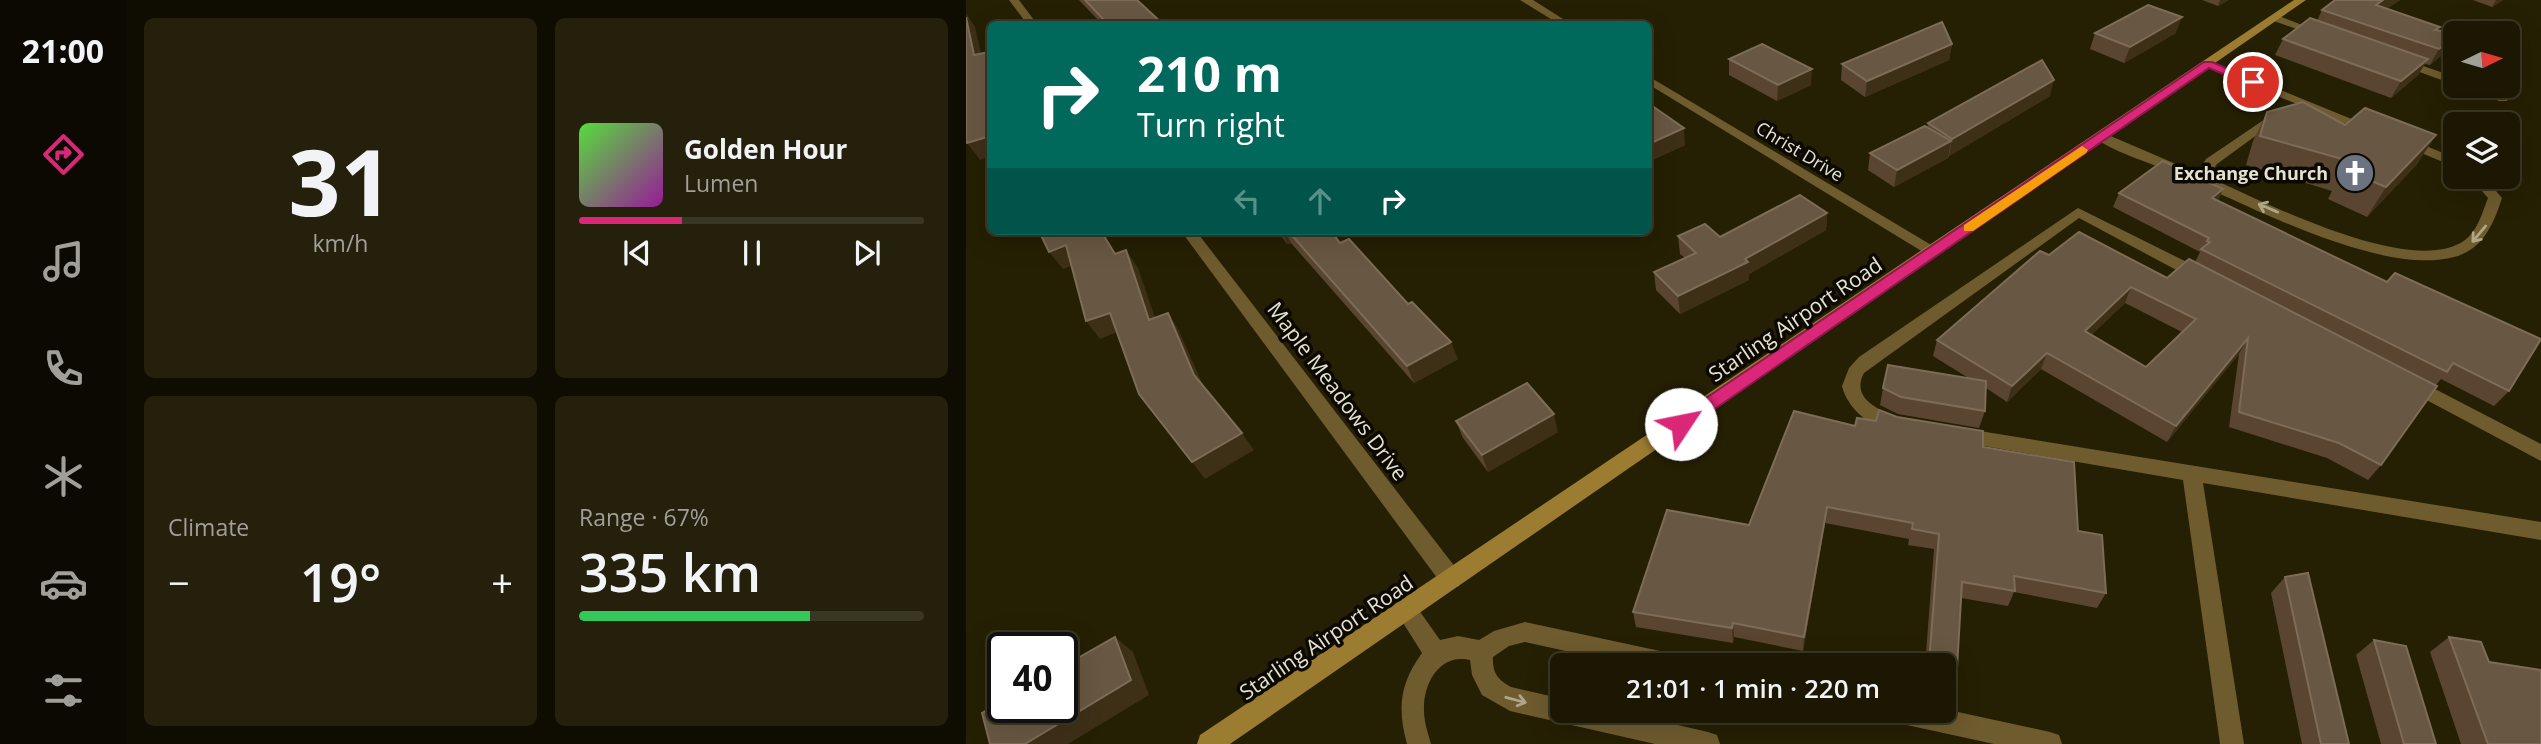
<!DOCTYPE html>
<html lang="en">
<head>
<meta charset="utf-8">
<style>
  :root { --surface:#1c1702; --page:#25200c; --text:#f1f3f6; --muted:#a09f99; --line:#3a3624; --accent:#db2777 }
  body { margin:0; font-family:"Open Sans",sans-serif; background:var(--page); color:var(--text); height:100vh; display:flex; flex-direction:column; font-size:26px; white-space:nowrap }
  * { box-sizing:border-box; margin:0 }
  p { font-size:23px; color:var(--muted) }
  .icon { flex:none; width:38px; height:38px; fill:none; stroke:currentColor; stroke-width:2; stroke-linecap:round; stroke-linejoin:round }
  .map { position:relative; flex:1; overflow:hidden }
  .drawer { display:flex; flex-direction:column; gap:18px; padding:18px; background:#0f0d01; width:840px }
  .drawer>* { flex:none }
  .hud { position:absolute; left:21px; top:21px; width:665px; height:214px; border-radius:10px; box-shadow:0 7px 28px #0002,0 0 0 2px var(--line); background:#00695c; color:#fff; overflow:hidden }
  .needle { width:46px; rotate:85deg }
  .buttons { position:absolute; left:1477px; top:21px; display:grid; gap:14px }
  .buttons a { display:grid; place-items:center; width:77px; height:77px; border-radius:10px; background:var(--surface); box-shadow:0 7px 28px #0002,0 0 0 2px var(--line); font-size:35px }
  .speed { position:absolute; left:21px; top:632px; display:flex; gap:14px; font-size:35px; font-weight:700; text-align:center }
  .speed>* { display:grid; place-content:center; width:91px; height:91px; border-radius:50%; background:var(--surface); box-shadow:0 7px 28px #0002,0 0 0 2px var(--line); line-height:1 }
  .speed .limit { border:4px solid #111; border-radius:10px; background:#fff; color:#111 }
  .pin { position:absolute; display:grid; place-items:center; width:60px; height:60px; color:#fff; margin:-30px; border:4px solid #fff; border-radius:50%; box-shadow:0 2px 7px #0007 }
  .me { position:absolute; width:77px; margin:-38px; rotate:56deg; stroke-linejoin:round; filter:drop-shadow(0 0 5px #0008) }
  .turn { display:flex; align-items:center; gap:24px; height:147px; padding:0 35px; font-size:32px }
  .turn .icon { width:91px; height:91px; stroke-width:2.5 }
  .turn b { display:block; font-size:49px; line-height:60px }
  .lanes { display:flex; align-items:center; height:66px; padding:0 35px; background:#0003; justify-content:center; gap:35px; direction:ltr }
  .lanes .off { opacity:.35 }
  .big { font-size:52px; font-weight:600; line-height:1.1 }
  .drawer .card { flex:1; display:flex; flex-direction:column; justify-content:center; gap:10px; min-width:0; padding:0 24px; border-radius:10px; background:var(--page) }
  .drawer .dial { align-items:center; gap:0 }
  .dial b { font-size:91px; line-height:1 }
  .song { display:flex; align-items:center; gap:21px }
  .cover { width:84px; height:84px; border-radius:10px; background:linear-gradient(135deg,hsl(110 70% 55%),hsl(300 70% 35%)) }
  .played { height:7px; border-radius:4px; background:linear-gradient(90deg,var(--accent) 30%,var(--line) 30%) }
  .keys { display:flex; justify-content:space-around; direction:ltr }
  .heat { display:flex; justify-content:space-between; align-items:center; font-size:38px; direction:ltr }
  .charge { height:10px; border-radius:5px; background:linear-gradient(90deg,#34c759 67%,var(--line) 0) }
  .drawer .tiles { flex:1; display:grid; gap:18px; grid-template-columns:repeat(2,1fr) }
  .trip { position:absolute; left:584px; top:653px; width:406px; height:70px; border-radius:10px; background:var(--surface); box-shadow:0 7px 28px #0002,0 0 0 2px var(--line); font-weight:600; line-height:70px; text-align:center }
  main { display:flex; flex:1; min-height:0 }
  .tab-bar { display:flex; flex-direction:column; width:126px; justify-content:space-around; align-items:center; background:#0b0901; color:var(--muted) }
  .tab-bar .icon { width:49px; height:49px }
  .tab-bar .active { color:var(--accent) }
  .tab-bar b { font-size:32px; color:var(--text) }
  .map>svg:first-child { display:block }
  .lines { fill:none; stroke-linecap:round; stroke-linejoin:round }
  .lane { fill:#6e5b2e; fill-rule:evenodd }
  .street { fill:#6e5b2e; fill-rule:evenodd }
  .secondary { fill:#9b7c30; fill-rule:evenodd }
  .wall { fill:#5a4630; fill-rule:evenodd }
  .shaded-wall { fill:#3e2f17 }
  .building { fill:#685742; stroke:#7c6c58; stroke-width:2; fill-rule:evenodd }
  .oneway { stroke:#afa588 }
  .route { fill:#db2777; stroke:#8e194d; stroke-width:2 }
  .slow { fill:#f59e0b }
  .labels { text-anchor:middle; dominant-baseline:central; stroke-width:7; stroke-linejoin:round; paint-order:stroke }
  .far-street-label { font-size:18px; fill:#e5e2d2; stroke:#0b0902 }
  .far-poi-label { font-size:18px; font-weight:bold; fill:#e5e2d2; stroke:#0b0902; text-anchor:end }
  .street-label { font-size:21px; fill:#e5e2d2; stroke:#0b0902 }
</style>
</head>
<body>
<main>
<nav class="tab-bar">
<b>21:00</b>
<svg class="icon active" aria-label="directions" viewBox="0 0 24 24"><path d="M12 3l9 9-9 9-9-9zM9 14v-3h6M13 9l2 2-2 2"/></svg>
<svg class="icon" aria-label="music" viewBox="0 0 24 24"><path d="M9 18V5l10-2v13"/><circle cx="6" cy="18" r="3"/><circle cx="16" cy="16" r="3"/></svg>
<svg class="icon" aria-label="phone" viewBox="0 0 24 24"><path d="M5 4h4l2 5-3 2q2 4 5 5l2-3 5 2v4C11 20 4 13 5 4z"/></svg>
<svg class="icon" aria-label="climate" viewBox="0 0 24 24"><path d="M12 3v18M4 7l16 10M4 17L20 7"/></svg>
<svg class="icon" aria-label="car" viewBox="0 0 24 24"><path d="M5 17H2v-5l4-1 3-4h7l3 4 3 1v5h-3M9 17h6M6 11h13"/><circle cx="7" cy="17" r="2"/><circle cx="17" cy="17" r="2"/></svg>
<svg class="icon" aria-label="filters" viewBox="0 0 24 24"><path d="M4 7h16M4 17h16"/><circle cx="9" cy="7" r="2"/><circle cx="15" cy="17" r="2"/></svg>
</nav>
<section class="drawer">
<div class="tiles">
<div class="card dial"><b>31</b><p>km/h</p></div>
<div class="card">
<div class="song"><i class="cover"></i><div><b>Golden Hour</b><p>Lumen</p></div></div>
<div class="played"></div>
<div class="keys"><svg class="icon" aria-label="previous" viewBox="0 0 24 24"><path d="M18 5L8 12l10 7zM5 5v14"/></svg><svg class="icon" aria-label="pause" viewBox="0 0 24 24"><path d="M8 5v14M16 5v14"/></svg><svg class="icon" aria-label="next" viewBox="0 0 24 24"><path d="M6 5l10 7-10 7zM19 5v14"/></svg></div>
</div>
<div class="card"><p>Climate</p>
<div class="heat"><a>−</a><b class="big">19°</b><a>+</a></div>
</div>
<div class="card"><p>Range · 67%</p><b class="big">335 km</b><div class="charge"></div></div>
</div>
</section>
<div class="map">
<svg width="1575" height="744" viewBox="0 0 1575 744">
  <rect width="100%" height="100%" fill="#251f03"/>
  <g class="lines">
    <!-- lane -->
    <g class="lane">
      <polygon points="1238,62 1246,62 1410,129 1409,132 1399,132 1238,66"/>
      <path d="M1308,113L1320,118L1310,121L1251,164L1242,177C1297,201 1446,279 1499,240C1512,230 1516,213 1522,198L1504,177H1518L1536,198C1528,223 1517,250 1488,257C1414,277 1276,202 1206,172C1187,164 1142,150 1128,137L1135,133L1140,134L1231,173L1240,159Z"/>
      <polygon points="1441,138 1489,158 1489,167 1436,145 1436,139"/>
    </g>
    <!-- street -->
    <g class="street">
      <polygon points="43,0 53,0 71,24 61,24"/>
      <polygon points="554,0 567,0 605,24 593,24"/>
      <polygon points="1305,16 1313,16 1360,34 1350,36 1305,20"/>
      <polygon points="1429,59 1437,59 1489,77 1489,85 1429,63"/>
      <polygon points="682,76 972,249 975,252 972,255 962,255 682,84"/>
      <polygon points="1497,86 1514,86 1543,98 1541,101 1533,101"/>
      <path d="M1112,208L1241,272L1243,276L1235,281L1229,280L1113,218L898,373C883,401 919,413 940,420L942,425L940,430C914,438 881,410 876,386L883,368L893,357Z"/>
      <polygon points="215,231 230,231 493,572 496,579 493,586 485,589 477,586"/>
      <polygon points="1444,376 1575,444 1575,461 1438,388 1435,383 1438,378"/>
      <polygon points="995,428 1575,522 1575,540 1237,483 1278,744 1254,744 1217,480 995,442 988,440 986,435 988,430"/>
      <path d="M440,600L448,603L474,640L492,636L513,640L528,631L559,622L722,657L726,665H663L559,642L543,646L527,657C526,673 532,680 545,687L597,699V710H647L742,732L751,735L754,744H689L544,711L516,695L506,675L504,660C474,653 457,683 458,710C458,722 462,733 465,744H441C431,708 434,683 456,653L429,610L432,603Z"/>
      <polygon points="978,709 1084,732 1093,735 1096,744 1028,744 927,722 919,718 915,710"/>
    </g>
    <!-- secondary -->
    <polygon class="secondary" points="1328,0 1340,0 264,744 231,744 234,735"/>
  </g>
  <!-- wall -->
  <g class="wall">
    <polygon points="113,0 171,0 197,24 135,24 133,21"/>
    <polygon points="1236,0 1263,0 1252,6"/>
    <polygon points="1369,0 1434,0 1420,9 1472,31 1482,50 1464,65 1459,64 1452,75 1425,98 1309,55 1317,39 1351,21 1356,10"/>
    <polygon points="1507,0 1537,0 1526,7"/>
    <polygon points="1129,33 1210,33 1158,63 1124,49"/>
    <polygon points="986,44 983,60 899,97 875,80 876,64"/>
    <polygon points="763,59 845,85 811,101 763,75"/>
    <polygon points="1084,96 983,156 982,158 928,187 902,170 904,153 961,128 962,123"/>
    <polygon points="682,103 719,145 684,161 682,159"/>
    <polygon points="1301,112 1379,125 1470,135 1451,164 1401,217 1362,199 1366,191 1280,165 1287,141"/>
    <path d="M1257,189L1252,201L1543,391L1528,406L1475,379L1470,385L1415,465L1402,480L1361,458L1263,427L1273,354L1201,442L1075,369L1041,402L1020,388L1019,411L1013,428L932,414L914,405L917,388L1004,379L967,356L971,340L1083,255L1201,278L1229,262L1234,252L1147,207L1153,193ZM1159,303L1216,332L1180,367L1125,335Z"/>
    <polygon points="861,213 860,230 783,274 783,280 714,314 690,290 688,272 719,258 714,254 712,236 754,237"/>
    <polygon points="312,231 365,231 374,243 492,359 448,383 325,243 321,244"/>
    <polygon points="490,421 592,432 522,472 497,438"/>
    <polygon points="889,426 1017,447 1112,531 1140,593 1131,608 1048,592 1042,606 995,598 991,668 986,682 978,681 978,665 959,665 968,549 942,545 943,539 859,523 837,651 768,637 767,643 670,627 667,612 783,525"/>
    <polygon points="1319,577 1383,744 1336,744 1305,593"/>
    <polygon points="1483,637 1523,662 1575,744 1495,744 1464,652"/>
    <polygon points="1408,640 1470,744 1415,744 1390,655"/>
  </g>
  <!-- shaded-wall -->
  <g class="shaded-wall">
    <polygon points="1254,0 1263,0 1252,6"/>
    <polygon points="1417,0 1434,0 1401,20 1410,5"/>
    <polygon points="1530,0 1537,0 1526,7"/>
    <polygon points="0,13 9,27 19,71 8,55"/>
    <polygon points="1216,17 1210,33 1158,63 1164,47"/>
    <polygon points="1489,36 1489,39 1482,50 1464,65 1473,49"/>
    <polygon points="986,44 983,60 899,97 901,81"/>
    <polygon points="1462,59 1452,75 1425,98 1435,81"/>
    <polygon points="846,69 845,85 811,101 812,85"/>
    <polygon points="1088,80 1084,96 983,156 986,139"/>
    <polygon points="718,128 719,145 684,161 683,144"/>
    <polygon points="1470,135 1451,164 1401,217 1420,187"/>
    <polygon points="24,136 24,156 14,160 1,143"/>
    <polygon points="985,141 982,158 928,187 931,170"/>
    <polygon points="1257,189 1250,204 1246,198"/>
    <polygon points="861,213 860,230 783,274 783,280 714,314 712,296"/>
    <polygon points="315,231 319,231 325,243 321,244"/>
    <polygon points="100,245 113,263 97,269 83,252"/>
    <polygon points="160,250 172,268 196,338 183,320"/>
    <polygon points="1165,287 1159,303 1113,347 1119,331"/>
    <polygon points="144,313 156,330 134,339 120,321"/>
    <polygon points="202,313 213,331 240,392 228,375"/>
    <polygon points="1282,338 1273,354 1201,442 1210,426"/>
    <polygon points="485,342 492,359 448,383 441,366"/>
    <polygon points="1081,353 1075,369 1041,402 1046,386"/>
    <polygon points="588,414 592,432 522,472 516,455"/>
    <polygon points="276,433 288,450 239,479 226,462"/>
    <polygon points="861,507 859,523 837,651 838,637"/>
    <polygon points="767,623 768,637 767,643 766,628"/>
    <polygon points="149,637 167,652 183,695 102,744 59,744"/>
  </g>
  <!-- building -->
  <g class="building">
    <polygon points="119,0 171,0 197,24 136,24 133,21 137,19"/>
    <polygon points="1369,0 1417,0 1410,5 1474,27 1469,30 1489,33 1489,36 1473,49 1356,10"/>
    <polygon points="1182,5 1216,17 1164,47 1129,33"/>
    <polygon points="0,17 8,55 23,52 24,55 24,136 1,143 0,140"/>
    <polygon points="1344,18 1462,59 1435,81 1317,39"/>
    <polygon points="561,20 567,24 543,24"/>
    <polygon points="976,22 986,44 901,81 876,64"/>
    <polygon points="796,44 846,69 812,85 763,59"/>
    <polygon points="1076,60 1088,80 986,139 962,123"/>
    <polygon points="1337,102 1379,125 1399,108 1470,135 1420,187 1379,170 1387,162 1294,136 1301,112"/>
    <polygon points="682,103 718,128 683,144"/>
    <polygon points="959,126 985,141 931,170 904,153"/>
    <polygon points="1197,161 1257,189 1246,198 1421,282 1429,273 1575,339 1543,391 1487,363 1481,372 1235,249 1244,242 1241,241 1243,238 1153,193"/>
    <polygon points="834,195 861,213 779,259 782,262 712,296 688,272 730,253 712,236 739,224 754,237"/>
    <polygon points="73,231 135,231 149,254 160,250 183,320 202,313 228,375 276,433 226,462 173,394 144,313 120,321 100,245 83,252"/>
    <polygon points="322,231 365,231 374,243 383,239 442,304 446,302 485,342 441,366"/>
    <path d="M1113,232L1201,278L1223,259L1471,386L1415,465L1373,443L1273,412L1282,338L1210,426L1081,353L1046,386L971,340L1074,251L1083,255ZM1165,287L1230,319L1180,367L1119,331Z"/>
    <polygon points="922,365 1020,381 1019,411 935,397 917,388"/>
    <polygon points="561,383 588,414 516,455 490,421"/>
    <polygon points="913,410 931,417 1017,431 1017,447 1108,462 1112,531 1136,535 1140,593 1048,576 1049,591 996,582 991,668 963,663 973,534 946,529 947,523 861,507 838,637 767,623 766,628 667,612 701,510 783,525 828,411 889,426 891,418 910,421"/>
    <polygon points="1342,573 1383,744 1355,744 1319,577"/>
    <polygon points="149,637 165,680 59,744 24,744 16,713 37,701 37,707 96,707 96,667"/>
    <polygon points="1483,637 1515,642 1523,662 1575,670 1575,744 1522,744"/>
    <polygon points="1408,640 1440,646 1470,744 1438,744"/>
  </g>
  <!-- one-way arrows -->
  <defs><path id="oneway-shaft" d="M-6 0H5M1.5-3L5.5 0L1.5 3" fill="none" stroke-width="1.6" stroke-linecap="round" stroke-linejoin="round" transform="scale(1.75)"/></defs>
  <g class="oneway">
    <use href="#oneway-shaft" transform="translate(1302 208) rotate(-157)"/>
    <use href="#oneway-shaft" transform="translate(1513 234) rotate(130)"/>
    <use href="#oneway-shaft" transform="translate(550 700) rotate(15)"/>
  </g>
  <!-- route -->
  <polygon class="route" points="1238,62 1246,62 1293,82 1283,85 1243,68 721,428 709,428 706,424 709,419"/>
  <!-- slow -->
  <polygon class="slow" points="1116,146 1122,150 1120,153 1007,231 998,231 998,225"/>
  <!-- icons -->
  <defs>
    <g id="church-disc" transform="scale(2.0125)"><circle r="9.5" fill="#6b7280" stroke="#0b0902"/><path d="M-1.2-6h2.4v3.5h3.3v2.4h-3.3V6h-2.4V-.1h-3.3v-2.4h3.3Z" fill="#fff"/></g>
  </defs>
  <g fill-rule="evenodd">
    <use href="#church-disc" x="1389" y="173"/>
  </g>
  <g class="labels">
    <!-- far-street labels -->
    <g class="far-street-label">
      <text transform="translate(834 151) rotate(31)">Christ Drive</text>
    </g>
    <!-- far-poi labels -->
    <g class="far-poi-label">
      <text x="1362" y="173">Exchange Church</text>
    </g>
    <!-- street labels -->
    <g class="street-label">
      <text transform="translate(829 319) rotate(-34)">Starling Airport Road</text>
      <text transform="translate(372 391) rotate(53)">Maple Meadows Drive</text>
      <text transform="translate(360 637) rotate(-34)">Starling Airport Road</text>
    </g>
  </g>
</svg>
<div class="buttons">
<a><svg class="needle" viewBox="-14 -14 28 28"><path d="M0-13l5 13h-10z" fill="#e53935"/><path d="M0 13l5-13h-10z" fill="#a09f99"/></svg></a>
<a><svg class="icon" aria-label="layers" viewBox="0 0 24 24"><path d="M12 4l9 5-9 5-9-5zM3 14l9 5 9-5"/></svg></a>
</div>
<div class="speed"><div class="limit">40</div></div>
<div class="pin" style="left:1287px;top:82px;background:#d93025"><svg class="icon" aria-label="arrive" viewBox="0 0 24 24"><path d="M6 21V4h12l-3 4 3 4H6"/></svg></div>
<svg class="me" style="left:715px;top:424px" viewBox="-20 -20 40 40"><circle r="19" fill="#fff"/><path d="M0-13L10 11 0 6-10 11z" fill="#db2777"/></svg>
<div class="trip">21:01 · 1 min · 220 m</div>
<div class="hud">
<div class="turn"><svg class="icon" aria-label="right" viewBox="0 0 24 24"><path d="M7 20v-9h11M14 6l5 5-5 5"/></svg><div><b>210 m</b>Turn right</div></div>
<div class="lanes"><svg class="icon off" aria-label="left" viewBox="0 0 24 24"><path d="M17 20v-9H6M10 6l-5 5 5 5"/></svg><svg class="icon off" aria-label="ahead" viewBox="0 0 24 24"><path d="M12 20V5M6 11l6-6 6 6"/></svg><svg class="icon" aria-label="right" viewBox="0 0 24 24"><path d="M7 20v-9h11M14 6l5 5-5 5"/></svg></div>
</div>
</div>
</main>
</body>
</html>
